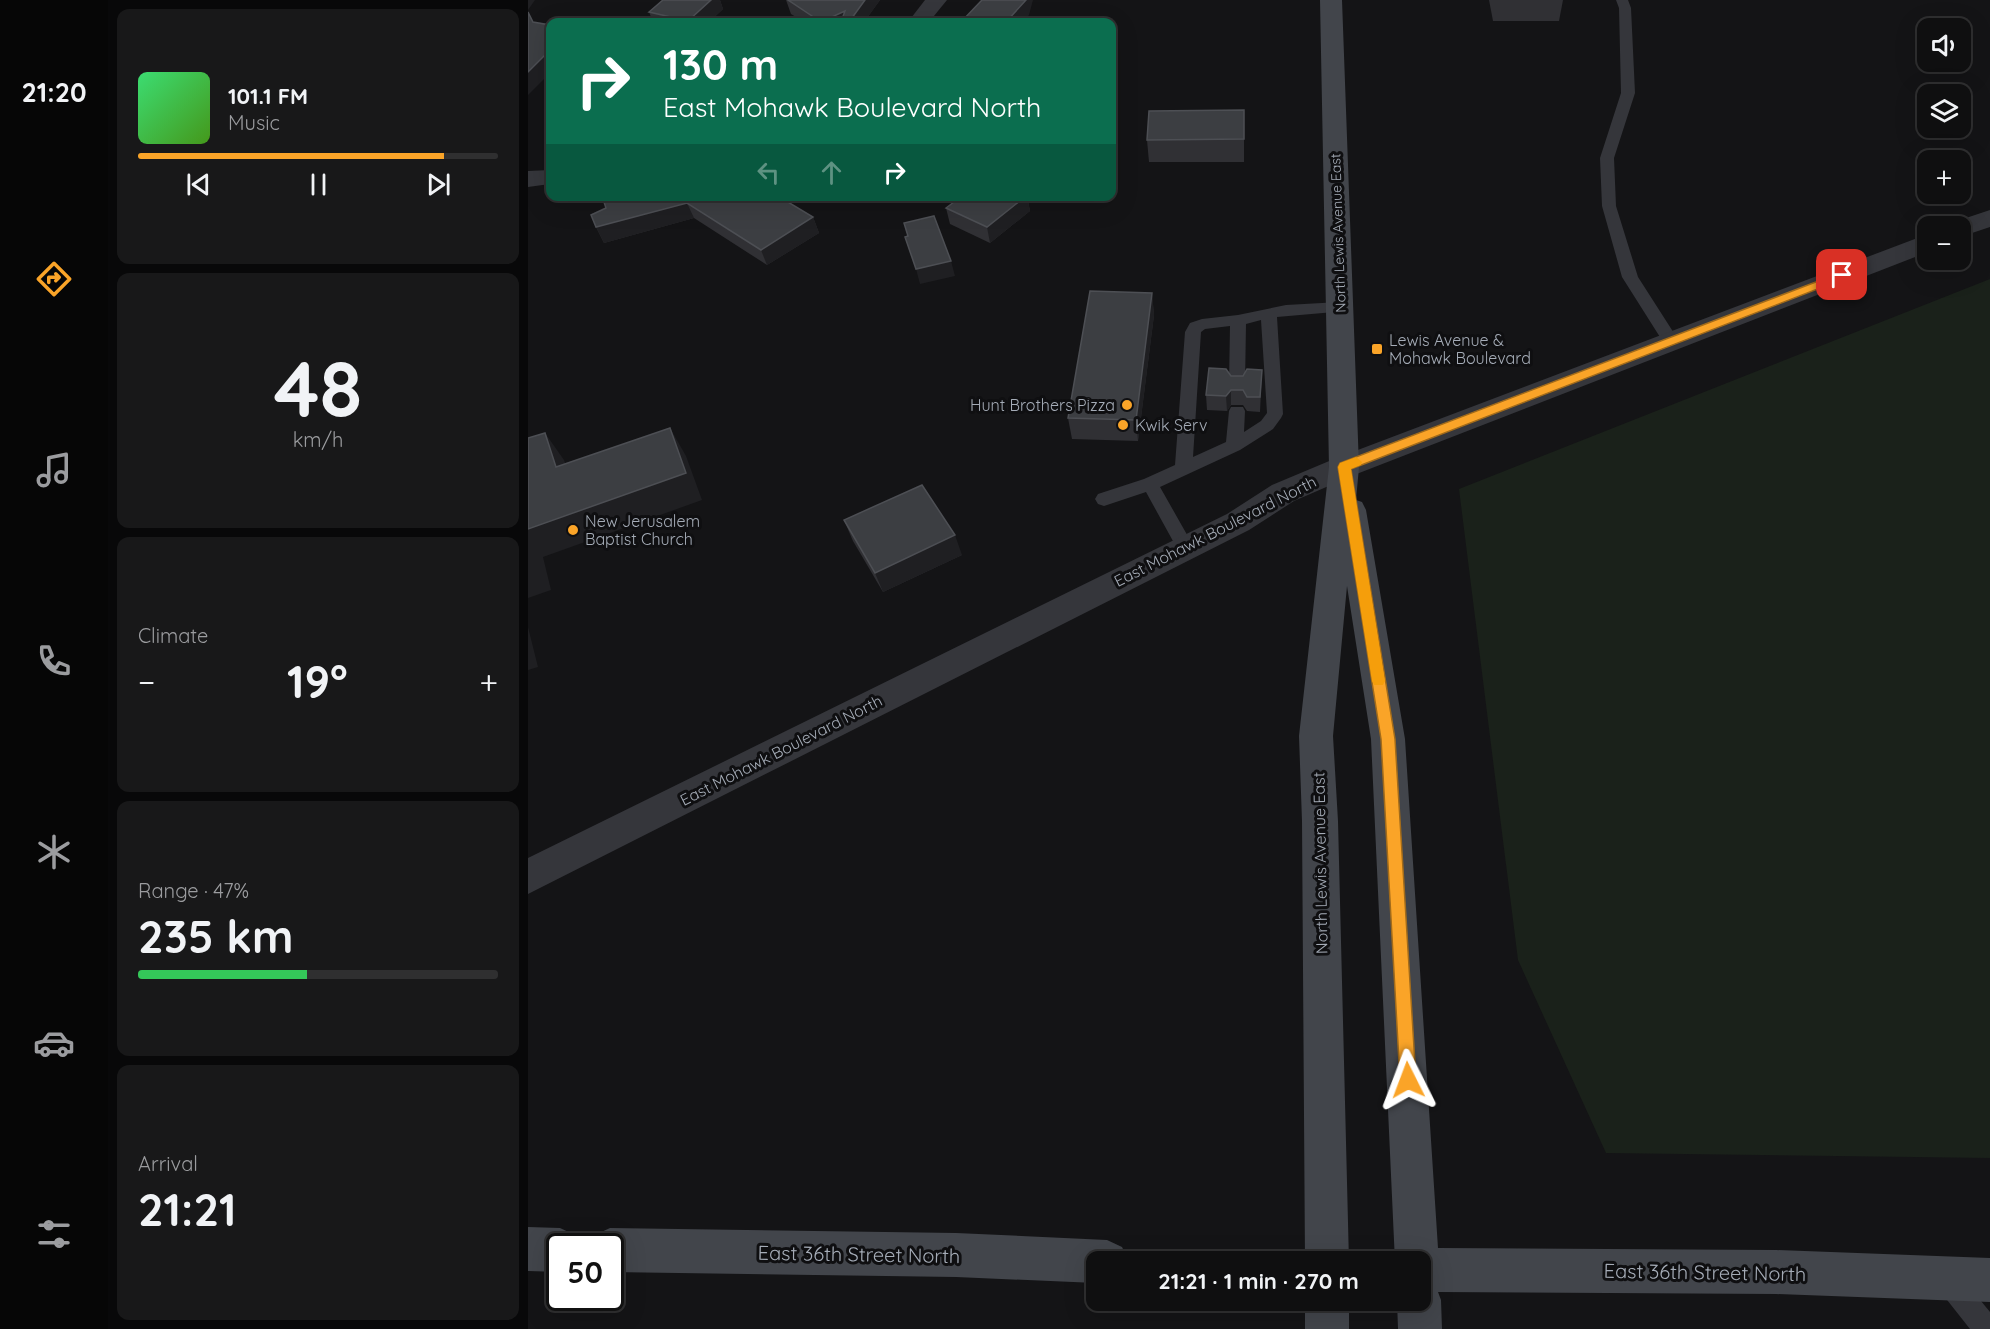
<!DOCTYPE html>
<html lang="en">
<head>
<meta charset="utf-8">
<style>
  :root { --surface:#0f0f10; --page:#181819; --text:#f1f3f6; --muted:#9b9c9f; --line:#2f2f30; --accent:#faa428 }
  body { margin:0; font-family:Quicksand,sans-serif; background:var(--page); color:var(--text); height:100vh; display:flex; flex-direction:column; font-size:22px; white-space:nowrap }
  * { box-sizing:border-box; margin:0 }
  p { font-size:20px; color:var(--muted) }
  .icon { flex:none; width:33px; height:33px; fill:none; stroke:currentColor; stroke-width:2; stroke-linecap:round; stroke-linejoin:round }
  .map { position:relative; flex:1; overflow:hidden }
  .side { display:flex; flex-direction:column; gap:9px; padding:9px; background:#080809; width:420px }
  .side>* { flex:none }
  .top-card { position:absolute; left:18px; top:18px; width:570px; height:183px; border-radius:12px; box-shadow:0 6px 24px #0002,0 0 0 2px var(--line); background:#0b6e4f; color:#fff; overflow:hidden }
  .fabs { position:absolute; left:1389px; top:18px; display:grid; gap:12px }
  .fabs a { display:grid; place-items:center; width:54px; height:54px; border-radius:12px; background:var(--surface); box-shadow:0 6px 24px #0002,0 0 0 2px var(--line); font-size:30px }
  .speed { position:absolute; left:18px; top:1233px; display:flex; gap:12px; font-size:30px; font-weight:700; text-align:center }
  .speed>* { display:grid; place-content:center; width:78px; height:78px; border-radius:50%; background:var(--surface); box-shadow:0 6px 24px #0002,0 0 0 2px var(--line); line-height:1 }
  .speed .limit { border:3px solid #111; border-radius:9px; background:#fff; color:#111 }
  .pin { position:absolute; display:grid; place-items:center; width:51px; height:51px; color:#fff; margin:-26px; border-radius:12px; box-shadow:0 3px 9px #0006 }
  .me { position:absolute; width:66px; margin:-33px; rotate:357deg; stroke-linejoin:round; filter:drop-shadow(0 0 4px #0008) }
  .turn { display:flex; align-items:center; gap:21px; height:126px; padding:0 18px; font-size:27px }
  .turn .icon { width:78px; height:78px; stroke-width:2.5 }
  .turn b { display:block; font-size:42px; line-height:51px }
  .lanes { display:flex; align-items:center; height:57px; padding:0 18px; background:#0003; justify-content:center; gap:30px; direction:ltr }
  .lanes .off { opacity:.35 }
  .big { font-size:45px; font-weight:700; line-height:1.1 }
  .side .widget { flex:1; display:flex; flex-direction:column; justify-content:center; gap:9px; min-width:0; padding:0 21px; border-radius:12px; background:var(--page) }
  .side .dial { align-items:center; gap:0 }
  .dial b { font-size:78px; line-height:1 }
  .song { display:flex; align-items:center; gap:18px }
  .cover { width:72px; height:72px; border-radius:9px; background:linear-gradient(135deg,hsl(140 70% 55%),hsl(100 70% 35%)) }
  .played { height:6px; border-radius:3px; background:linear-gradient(90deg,var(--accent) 85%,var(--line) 85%) }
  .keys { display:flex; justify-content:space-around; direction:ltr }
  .heat { display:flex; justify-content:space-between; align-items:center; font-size:33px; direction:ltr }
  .charge { height:9px; border-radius:4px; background:linear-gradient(90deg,#34c759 47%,var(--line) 0) }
  .trip { position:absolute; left:558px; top:1251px; width:345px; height:60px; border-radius:12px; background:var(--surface); box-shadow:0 6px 24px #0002,0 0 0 2px var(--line); font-weight:700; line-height:60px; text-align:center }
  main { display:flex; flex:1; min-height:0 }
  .tab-bar { display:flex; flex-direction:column; width:108px; justify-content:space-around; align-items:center; background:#060606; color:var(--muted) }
  .tab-bar .icon { width:42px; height:42px }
  .tab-bar .selected { color:var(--accent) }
  .tab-bar b { font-size:27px; color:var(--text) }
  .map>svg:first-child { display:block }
  .green { fill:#1a211a }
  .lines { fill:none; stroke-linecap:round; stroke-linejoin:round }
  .service { fill:#35363b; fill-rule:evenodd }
  .minor { fill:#35363b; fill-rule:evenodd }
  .tertiary { fill:#35363b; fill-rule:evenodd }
  .secondary { fill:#42454b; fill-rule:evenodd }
  .wall { fill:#303034 }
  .shaded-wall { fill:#1f1f22 }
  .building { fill:#3c3e42; stroke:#4d4f54; stroke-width:1.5 }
  .route { fill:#faa428; stroke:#a26b1a; stroke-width:1.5 }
  .slow { fill:#f59e0b }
  .poi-dot { fill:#faa428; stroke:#0f0f11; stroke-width:2 }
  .labels { text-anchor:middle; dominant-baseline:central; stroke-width:6; stroke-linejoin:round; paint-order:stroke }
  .far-street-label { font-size:14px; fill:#a5acb7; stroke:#0f0f11 }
  .poi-label { font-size:16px; fill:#a5acb7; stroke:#0f0f11; text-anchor:start }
  .street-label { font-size:16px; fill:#a5acb7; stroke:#0f0f11 }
  .near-street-label { font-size:20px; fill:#a5acb7; stroke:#0f0f11 }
</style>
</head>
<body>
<main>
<nav class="tab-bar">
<b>21:20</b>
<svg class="icon selected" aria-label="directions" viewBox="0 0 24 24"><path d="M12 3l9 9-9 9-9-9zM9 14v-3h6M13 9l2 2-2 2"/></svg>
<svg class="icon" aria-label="music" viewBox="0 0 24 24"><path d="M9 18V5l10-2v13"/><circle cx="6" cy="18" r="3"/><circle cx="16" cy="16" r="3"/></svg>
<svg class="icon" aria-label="phone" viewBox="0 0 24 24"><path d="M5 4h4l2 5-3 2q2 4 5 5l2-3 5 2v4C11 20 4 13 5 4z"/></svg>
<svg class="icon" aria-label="climate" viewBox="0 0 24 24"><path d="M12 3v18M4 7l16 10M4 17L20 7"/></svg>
<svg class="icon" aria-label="car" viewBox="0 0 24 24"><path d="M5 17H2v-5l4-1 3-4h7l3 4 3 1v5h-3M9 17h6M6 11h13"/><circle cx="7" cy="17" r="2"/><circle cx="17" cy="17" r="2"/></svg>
<svg class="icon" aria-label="filters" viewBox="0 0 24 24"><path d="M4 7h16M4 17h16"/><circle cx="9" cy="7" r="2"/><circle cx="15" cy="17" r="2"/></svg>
</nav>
<section class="side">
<div class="widget">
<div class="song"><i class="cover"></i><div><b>101.1 FM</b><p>Music</p></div></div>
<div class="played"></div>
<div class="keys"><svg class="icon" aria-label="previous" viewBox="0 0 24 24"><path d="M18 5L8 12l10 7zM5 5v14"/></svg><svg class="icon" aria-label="pause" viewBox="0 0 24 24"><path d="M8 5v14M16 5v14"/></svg><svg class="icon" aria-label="next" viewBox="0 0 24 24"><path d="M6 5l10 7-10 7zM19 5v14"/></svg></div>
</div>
<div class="widget dial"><b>48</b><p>km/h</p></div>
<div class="widget"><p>Climate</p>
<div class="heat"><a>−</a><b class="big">19°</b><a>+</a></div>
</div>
<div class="widget"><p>Range · 47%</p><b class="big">235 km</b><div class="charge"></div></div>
<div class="widget"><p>Arrival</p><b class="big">21:21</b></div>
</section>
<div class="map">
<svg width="1462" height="1329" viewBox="0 0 1462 1329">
  <rect width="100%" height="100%" fill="#141416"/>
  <!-- green -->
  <polygon class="green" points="1462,279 1462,1158 1078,1153 990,960 931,489"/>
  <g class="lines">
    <!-- service -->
    <g class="service">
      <polygon points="1088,0 1100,0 1103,8 1107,93 1086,158 1088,206 1110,277 1151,341 1149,345 1137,345 1094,277 1074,206 1072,158 1093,93 1091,8"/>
      <path d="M812,302L818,303L820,307L818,311L749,317L755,414L753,418L745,429L712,450L632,487L666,547L663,552L657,554L651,552L618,492L576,506L570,504L567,499L570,494L616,479L647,465L657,332L662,323L674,319L710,315L758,305ZM733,320L739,413L733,421L716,432L717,411L715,407H703L701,411L698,442L665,457L673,332L677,329L702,326L701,384L703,388H715L717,384L718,324Z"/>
      <polygon points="1421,1269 1430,1273 1462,1312 1462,1329 1442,1329 1412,1291 1408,1282 1412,1273"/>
    </g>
    <!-- minor -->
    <g class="minor">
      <polygon points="397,0 419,0 401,22 380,22"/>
      <polygon points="22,170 22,184 0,187 0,171"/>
    </g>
    <!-- tertiary -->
    <g class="tertiary">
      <polygon points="1462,210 1462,227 1432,237 1432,226 1421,226 1423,223"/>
      <polygon points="1400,234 1400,252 826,475 766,501 721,530 0,894 0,858 699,514 744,485 806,459"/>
    </g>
    <!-- secondary -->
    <g class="secondary">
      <polygon points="792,0 814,0 831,467 828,500 834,502 838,510 877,739 910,1248 1248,1250 1462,1258 1462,1302 1248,1294 910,1292 913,1300 914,1329 870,1329 869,1300 892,1300 892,1262 867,1262 843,739 819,586 805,736 810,821 821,1262 777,1262 774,821 771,736 801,467"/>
      <polygon points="0,1227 32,1228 47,1235 52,1246 32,1246 32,1272 0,1271"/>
      <polygon points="82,1228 428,1233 579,1240 594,1247 601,1262 568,1262 568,1283 428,1277 82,1272 82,1246 62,1246 67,1235"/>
      <rect x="777" y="1300" width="44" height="29"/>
    </g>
  </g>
  <!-- wall -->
  <g class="wall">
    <polygon points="135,0 192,0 195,9 181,22 125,22 121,12"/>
    <polygon points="258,0 352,0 336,22 276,22 263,14"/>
    <polygon points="961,0 1035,0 1031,21 965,21"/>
    <polygon points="716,110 716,162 621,162 619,140"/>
    <polygon points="250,196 285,217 291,233 239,265 166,218 76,243 68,227 78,208"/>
    <polygon points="499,196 502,211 462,243 422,224 418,208"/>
    <polygon points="624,293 626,315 610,441 544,439 540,418"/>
    <polygon points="734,370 732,412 719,411 715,405 703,405 699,411 679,410 678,395 703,376 715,376"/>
    <polygon points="316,520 434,555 355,592 325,541"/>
  </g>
  <!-- shaded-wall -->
  <g class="shaded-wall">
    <polygon points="0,0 7,0 0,10"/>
    <polygon points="183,0 192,0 195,9 181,22 160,22 160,21"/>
    <polygon points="337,0 352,0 336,22 321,22"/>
    <polygon points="498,0 505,0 501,15 494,22 478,22"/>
    <polygon points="317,11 314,19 315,22 293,22"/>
    <polygon points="22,50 22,73 0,95 0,72"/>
    <polygon points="499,196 502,211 462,243 459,227"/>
    <polygon points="159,203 166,218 76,243 68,227"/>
    <polygon points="285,217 291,233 239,265 233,250"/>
    <polygon points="423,261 427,276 392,284 388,269"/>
    <polygon points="624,293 626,315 610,441 608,420"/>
    <polygon points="703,390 703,405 699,411 698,396"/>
    <polygon points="142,428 158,456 174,500 15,557 23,590 0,598 0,529"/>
    <polygon points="17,433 36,460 48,494 28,467"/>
    <polygon points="427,535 434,555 355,592 347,573"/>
    <polygon points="0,627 10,667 0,670"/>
  </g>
  <!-- building -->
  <g class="building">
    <polygon points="135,0 183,0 160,21 121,12"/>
    <polygon points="260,0 337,0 321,22 314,19 317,11 293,22"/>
    <polygon points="454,0 498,0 478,22 433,22"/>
    <polygon points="0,12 5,22 22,25 22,50 0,72"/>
    <polygon points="22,96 22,125 21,126 18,97"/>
    <polygon points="716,110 716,139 619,140 621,111"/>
    <polygon points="74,196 250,196 285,217 233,250 159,203 68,227 63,215 78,208"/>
    <polygon points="434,196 498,196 459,227 418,208"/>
    <polygon points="406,216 423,261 388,269 377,237 380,236 376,223"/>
    <polygon points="562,291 624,293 608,420 540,418"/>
    <polygon points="681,368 698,369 703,376 715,376 719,369 734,370 732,397 719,397 715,390 703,390 698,396 678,395"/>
    <polygon points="142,428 158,473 0,529 0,438 17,433 28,467"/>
    <polygon points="394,485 427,535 347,573 316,520"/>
  </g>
  <!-- route -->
  <polygon class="route" points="1314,272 1318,273 1318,278 823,469 867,739 888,1080 886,1086 880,1089 874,1086 872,1080 853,739 810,467 812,463"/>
  <!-- slow -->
  <polygon class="slow" points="828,457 834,462 833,465 823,469 857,681 855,685 846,685 844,681 810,467 812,463"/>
  <!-- markers -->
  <g class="poi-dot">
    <rect x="843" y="343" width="12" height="12" rx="3"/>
    <circle cx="599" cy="405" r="6"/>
    <circle cx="595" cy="425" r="6"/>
    <circle cx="45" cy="530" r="6"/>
  </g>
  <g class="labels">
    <!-- far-street labels -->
    <g class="far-street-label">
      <text transform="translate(810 233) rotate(-92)">North Lewis Avenue East</text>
    </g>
    <!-- poi labels -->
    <g class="poi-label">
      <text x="861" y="340">Lewis Avenue &amp;<tspan x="861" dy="18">Mohawk Boulevard</tspan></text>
      <text x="587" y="405" text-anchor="end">Hunt Brothers Pizza</text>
      <text x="607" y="425">Kwik Serv</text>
      <text x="57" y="521">New Jerusalem<tspan x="57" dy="18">Baptist Church</tspan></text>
    </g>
    <!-- street labels -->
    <g class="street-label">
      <text transform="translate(687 531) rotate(-27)">East Mohawk Boulevard North</text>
      <text transform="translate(253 750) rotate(-27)">East Mohawk Boulevard North</text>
      <text transform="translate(792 863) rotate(-91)">North Lewis Avenue East</text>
    </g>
    <!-- near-street labels -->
    <g class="near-street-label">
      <text transform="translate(331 1254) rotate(1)">East 36th Street North</text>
      <text transform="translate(1177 1272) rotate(1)">East 36th Street North</text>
    </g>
  </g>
</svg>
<div class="fabs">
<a><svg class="icon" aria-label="sound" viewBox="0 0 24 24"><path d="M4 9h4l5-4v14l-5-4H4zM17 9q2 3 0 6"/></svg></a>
<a><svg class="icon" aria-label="layers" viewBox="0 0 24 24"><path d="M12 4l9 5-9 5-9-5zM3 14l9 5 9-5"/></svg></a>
<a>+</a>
<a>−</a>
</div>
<div class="speed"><div class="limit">50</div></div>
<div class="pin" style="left:1314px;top:275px;background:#d93025"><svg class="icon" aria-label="arrive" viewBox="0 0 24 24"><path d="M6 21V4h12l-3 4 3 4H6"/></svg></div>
<svg class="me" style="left:880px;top:1080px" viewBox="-20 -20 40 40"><path d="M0-17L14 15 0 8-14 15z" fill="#faa428" stroke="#fff" stroke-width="4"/></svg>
<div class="trip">21:21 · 1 min · 270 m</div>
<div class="top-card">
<div class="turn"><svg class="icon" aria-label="right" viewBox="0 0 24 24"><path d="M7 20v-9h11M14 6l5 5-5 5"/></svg><div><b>130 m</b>East Mohawk Boulevard North</div></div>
<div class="lanes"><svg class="icon off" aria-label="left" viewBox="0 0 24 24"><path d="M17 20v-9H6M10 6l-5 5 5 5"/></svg><svg class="icon off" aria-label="ahead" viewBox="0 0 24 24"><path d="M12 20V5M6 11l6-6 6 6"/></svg><svg class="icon" aria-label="right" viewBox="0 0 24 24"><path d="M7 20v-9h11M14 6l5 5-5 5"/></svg></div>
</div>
</div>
</main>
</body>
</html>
